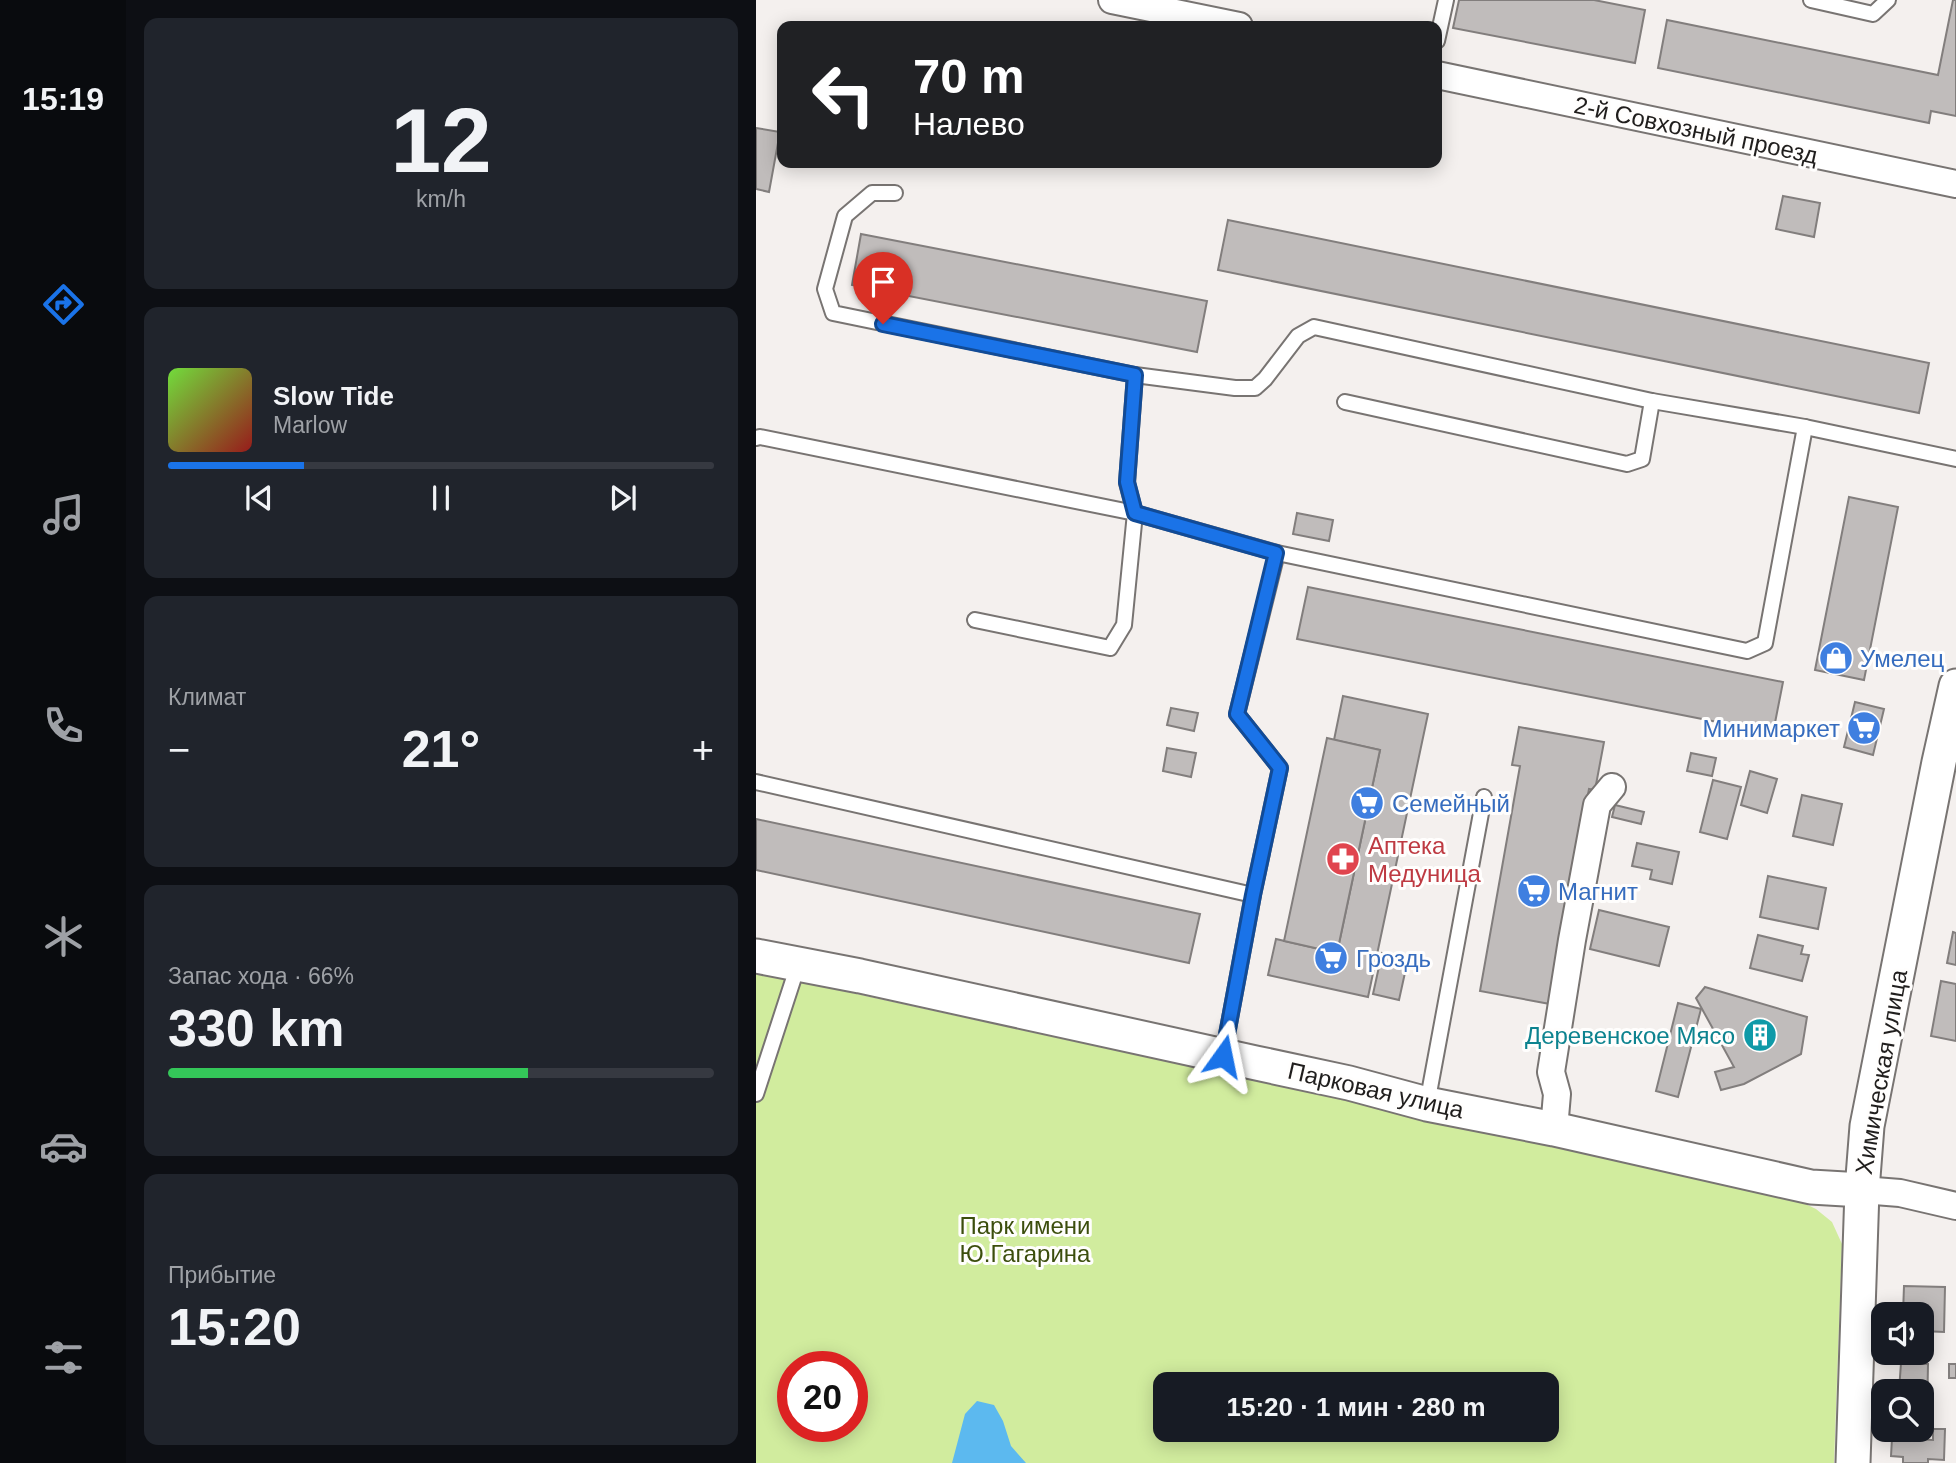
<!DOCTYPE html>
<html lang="ru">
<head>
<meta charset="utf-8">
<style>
  :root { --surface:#171b24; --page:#20242c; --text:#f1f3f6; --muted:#9ea1a6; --line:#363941; --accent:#1a73e8 }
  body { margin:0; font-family:Arial,sans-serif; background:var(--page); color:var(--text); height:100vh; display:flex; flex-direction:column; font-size:26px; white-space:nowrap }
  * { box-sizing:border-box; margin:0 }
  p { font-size:23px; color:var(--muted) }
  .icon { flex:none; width:38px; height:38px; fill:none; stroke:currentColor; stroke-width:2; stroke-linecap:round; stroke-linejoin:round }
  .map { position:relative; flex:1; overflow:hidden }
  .side { display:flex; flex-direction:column; gap:18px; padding:18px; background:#0d0f14; width:630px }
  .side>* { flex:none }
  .banner { position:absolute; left:21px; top:21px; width:665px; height:147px; border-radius:14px; box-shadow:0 4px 18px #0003; background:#202124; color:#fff; overflow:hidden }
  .controls { position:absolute; left:1115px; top:1302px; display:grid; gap:14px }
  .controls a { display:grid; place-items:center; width:63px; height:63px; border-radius:14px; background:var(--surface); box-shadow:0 4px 18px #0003; font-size:35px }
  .speed { position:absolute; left:21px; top:1351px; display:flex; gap:14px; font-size:35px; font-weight:700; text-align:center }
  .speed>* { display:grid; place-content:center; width:91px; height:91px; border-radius:50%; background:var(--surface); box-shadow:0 4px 18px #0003; line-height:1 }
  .speed .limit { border:10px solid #d22; background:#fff; color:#111 }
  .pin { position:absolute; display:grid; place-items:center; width:60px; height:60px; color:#fff; margin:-72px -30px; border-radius:50% 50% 50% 0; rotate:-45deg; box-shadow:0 0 7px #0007 }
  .pin .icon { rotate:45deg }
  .me { position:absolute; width:77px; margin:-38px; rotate:12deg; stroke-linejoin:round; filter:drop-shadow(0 0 5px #0008) }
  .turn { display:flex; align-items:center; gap:24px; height:147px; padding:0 21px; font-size:32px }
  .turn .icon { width:91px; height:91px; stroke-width:2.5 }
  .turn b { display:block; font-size:49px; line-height:60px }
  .big { font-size:52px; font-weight:700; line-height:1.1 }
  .side .tile { flex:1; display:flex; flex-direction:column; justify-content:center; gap:10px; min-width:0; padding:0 24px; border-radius:14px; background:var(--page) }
  .side .dial { align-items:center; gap:0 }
  .dial b { font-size:91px; line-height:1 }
  .song { display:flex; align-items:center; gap:21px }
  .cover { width:84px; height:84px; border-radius:10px; background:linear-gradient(135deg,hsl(100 70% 55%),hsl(0 70% 35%)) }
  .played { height:7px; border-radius:4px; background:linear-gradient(90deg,var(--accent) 25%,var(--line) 25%) }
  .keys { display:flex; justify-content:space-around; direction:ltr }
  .heat { display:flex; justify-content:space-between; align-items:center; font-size:38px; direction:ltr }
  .charge { height:10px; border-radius:5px; background:linear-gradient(90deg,#34c759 66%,var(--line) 0) }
  .trip { position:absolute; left:397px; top:1372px; width:406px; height:70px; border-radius:14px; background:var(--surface); box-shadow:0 4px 18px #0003; font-weight:700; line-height:70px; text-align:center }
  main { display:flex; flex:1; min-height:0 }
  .tabs { display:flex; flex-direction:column; width:126px; justify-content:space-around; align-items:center; background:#090b0e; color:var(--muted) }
  .tabs .icon { width:49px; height:49px }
  .tabs .on { color:var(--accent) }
  .tabs b { font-size:32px; color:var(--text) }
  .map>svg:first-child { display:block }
  .green { fill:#d1ec9e; fill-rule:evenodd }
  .water { fill:#5cb9ef }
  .building { fill:#c0bcbb; stroke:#827e7d; stroke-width:2 }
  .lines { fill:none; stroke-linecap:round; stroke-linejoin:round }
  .service-casing { stroke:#787472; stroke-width:18 }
  .minor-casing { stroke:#787472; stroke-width:30 }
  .tertiary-casing { stroke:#787472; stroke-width:37 }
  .service { stroke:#fff; stroke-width:14 }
  .minor { stroke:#fff; stroke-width:26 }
  .tertiary { stroke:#fff; stroke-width:33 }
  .route-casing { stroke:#114b97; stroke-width:18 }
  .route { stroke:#1a73e8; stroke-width:12 }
  .labels { text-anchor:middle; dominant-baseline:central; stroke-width:6; stroke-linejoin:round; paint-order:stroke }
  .street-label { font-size:24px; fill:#201e1d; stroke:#fffefd }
  .shop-label { font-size:24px; fill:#366cbe; stroke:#fffefd; text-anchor:start }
  .health-label { font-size:24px; fill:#be3a42; stroke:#fffefd; text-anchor:start }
  .culture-label { font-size:24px; fill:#0d838f; stroke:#fffefd; text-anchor:end }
  .park-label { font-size:24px; fill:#3c4e0d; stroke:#fffefd }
</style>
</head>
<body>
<main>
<nav class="tabs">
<b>15:19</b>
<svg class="icon on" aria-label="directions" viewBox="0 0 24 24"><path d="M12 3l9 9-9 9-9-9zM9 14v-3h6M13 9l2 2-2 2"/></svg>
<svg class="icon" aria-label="music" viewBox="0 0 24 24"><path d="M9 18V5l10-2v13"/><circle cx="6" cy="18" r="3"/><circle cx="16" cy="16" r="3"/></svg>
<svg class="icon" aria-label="phone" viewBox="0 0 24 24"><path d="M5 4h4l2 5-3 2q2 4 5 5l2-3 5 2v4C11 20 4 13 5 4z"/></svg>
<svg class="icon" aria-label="climate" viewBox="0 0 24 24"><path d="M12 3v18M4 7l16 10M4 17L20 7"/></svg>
<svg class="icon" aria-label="car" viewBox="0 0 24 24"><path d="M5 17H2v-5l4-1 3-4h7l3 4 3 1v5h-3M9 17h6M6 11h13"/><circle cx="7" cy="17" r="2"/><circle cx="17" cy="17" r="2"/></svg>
<svg class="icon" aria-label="filters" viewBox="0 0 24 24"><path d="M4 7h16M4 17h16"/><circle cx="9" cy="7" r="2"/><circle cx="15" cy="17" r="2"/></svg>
</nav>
<section class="side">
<div class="tile dial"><b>12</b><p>km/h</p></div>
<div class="tile">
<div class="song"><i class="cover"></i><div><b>Slow Tide</b><p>Marlow</p></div></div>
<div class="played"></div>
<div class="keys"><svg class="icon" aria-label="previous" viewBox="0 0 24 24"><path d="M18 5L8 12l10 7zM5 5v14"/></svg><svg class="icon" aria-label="pause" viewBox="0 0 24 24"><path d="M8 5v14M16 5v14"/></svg><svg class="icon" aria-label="next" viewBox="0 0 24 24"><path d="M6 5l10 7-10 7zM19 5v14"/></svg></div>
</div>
<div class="tile"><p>Климат</p>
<div class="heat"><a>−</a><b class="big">21°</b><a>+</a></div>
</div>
<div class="tile"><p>Запас хода · 66%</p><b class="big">330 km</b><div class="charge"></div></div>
<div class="tile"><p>Прибытие</p><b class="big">15:20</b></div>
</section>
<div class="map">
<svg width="1200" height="1463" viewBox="0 0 1200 1463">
  <rect width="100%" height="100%" fill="#f4f0ee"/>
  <!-- green -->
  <path class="green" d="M0,972L1037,1198L1060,1209L1076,1222L1086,1244L1078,1463H0ZM37,1367H96V1426H37ZM410,1384H791V1430H410Z"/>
  <!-- water -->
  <polygon class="water" points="221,1401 238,1405 247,1421 255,1446 270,1463 196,1463 209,1414"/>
  <!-- building -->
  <g class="building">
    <polygon points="703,0 838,0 889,10 879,63 697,28"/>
    <polygon points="1197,0 1200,0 1200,116 1175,111 1173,123 902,68 911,20 1182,75"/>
    <polygon points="0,128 24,132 13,192 0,189"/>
    <polygon points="1027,196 1064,203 1058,237 1020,229"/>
    <polygon points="472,220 1173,363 1163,413 462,270"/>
    <polygon points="105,234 451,301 441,352 96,285"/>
    <polygon points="1093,497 1142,507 1108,680 1059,670"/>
    <polygon points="541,513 577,520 573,541 537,534"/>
    <polygon points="552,587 1027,682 1017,733 541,639"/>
    <polygon points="587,696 672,714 612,997 512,975 520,939 581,953 624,750 578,740"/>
    <polygon points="1099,702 1128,709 1117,755 1088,747"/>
    <polygon points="415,708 442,713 438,731 411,725"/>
    <polygon points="763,727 848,742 839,790 833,789 794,1004 724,991 764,766 756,765"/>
    <polygon points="571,738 624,750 581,953 528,941"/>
    <polygon points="411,748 440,753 435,777 407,771"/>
    <polygon points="935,753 960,758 956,776 931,771"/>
    <polygon points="994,771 1021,779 1011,813 985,805"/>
    <polygon points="957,780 985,787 971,839 944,832"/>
    <polygon points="1046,795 1086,804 1077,845 1037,836"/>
    <polygon points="859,805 888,812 885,824 856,817"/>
    <polygon points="0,819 444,914 433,963 0,870"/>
    <polygon points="881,843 923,852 916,884 894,879 896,870 876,866"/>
    <polygon points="1012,876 1070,888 1062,929 1004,917"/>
    <polygon points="843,910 913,927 903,966 834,949"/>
    <polygon points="1197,932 1200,933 1200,965 1191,963"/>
    <polygon points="1002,935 1047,946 1045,954 1053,955 1046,981 994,968"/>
    <polygon points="626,953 652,959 643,1000 617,994"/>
    <polygon points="1185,981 1200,984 1200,1041 1175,1036"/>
    <polygon points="949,987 1051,1017 1045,1054 988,1084 965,1090 959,1072 978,1067 940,998"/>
    <polygon points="922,1003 945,1009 922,1097 900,1091"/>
    <polygon points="1148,1286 1189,1287 1188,1332 1166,1331 1166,1314 1147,1314"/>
    <polygon points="1145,1363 1172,1364 1171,1417 1166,1416 1166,1391 1143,1391"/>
    <rect x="1193" y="1364" width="7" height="14"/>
    <polygon points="1177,1429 1189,1429 1188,1460 1172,1459 1172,1463 1147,1463 1147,1457 1135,1456 1136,1438 1177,1440"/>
  </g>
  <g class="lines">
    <!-- service casing -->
    <g class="service-casing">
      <g id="service">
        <polyline points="1055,0 1117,14 1132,0"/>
        <polyline points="681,41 690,0"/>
        <polyline points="139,193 116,193 89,216 69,289 77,313 379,375 479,388 499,388 509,379 542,336 558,327 896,401 1049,427 1200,459"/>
        <polyline points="589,402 871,464 886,459 896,401"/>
        <polyline points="0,438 4,437 379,513 521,553 481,714 524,768 497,895"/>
        <polyline points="521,553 991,651 1009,643 1049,427"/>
        <polyline points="219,620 354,648 368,625 379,513 371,483 379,375"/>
        <polyline points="0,782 497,895 467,1056"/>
        <polyline points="0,1094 42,965"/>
        <polyline points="671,1104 728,797"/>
      </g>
    </g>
    <!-- minor casing -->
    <g class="minor-casing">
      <g id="minor">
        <polyline points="356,0 483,26"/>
        <polyline points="681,75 1200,184"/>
        <polyline points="798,1129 801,1094 795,1072 816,940 841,805 856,787"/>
        <polyline points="1106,1190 1144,1193 1200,1206"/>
      </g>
    </g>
    <!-- tertiary casing -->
    <g class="tertiary-casing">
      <g id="tertiary">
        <polyline points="0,956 104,976 500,1063 593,1083 671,1104 798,1129 1055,1187 1106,1190"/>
        <polyline points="1097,1463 1106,1190 1111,1126 1183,762 1200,686"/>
      </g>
    </g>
    <!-- service -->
    <use href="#service" class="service"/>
    <!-- minor -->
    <use href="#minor" class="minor"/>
    <!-- tertiary -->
    <use href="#tertiary" class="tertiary"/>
  </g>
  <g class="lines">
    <!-- route casing -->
    <g class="route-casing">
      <polyline id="route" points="127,324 379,375 371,482 379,513 520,553 481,714 524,768 497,895 467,1056"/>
    </g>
    <!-- route -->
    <use href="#route" class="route"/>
  </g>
  <!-- icons -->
  <defs>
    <g id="shop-disc" transform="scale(1.75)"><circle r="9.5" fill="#3f7fe0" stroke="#fffefd"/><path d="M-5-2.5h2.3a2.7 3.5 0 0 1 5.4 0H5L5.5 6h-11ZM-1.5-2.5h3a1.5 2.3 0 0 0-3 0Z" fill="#fff"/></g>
    <g id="supermarket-disc" transform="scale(1.75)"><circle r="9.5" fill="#3f7fe0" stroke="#fffefd"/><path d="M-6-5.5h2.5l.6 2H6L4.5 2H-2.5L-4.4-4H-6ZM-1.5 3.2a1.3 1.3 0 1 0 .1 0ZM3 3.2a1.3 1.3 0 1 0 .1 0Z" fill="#fff"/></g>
    <g id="pharmacy-disc" transform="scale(1.75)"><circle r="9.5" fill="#e0444e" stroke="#fffefd"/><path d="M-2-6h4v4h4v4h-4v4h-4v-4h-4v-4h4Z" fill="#fff"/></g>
    <g id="building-disc" transform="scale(1.75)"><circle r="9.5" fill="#0f9aa8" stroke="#fffefd"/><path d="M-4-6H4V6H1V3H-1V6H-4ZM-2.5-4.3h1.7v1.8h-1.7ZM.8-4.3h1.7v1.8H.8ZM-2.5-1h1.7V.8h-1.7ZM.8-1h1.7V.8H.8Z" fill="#fff"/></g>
  </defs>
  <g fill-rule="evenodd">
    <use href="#shop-disc" x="1080" y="658"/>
    <use href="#supermarket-disc" x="1108" y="728"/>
    <use href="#supermarket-disc" x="611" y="803"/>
    <use href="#pharmacy-disc" x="587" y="859"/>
    <use href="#supermarket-disc" x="778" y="891"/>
    <use href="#supermarket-disc" x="575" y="958"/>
    <use href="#building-disc" x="1004" y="1035"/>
  </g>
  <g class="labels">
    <!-- street labels -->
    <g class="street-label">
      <text transform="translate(940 130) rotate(12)">2-й Совхозный проезд</text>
      <text transform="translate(1125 1072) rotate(-80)">Химическая улица</text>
      <text transform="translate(620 1090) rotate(13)">Парковая улица</text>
    </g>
    <!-- shop labels -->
    <g class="shop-label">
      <text x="1104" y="658">Умелец</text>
      <text x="1084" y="728" text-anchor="end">Минимаркет</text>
      <text x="636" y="803">Семейный</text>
      <text x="802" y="891">Магнит</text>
      <text x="600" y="958">Гроздь</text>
    </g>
    <!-- health labels -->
    <g class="health-label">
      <text x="612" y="845">Аптека<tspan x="612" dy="28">Медуница</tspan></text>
    </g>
    <!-- culture labels -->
    <g class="culture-label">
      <text x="979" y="1035">Деревенское Мясо</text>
    </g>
    <!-- park labels -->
    <g class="park-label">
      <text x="269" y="1225">Парк имени<tspan x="269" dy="28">Ю.Гагарина</tspan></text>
    </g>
  </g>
</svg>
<div class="controls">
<a><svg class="icon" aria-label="sound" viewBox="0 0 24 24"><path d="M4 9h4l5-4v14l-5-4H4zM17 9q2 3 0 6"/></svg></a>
<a><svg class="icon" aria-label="search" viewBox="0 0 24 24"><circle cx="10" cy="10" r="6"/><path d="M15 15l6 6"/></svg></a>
</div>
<div class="speed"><div class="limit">20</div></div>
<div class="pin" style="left:127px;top:324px;background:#d93025"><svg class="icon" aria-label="arrive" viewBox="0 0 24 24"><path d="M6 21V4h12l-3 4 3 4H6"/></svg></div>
<svg class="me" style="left:467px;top:1056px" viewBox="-20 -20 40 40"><path d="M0-17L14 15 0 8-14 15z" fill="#1a73e8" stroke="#fff" stroke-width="4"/></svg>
<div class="trip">15:20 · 1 мин · 280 m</div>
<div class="banner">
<div class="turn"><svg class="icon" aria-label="left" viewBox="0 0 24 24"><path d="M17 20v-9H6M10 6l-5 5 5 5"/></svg><div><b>70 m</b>Налево</div></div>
</div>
</div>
</main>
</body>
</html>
